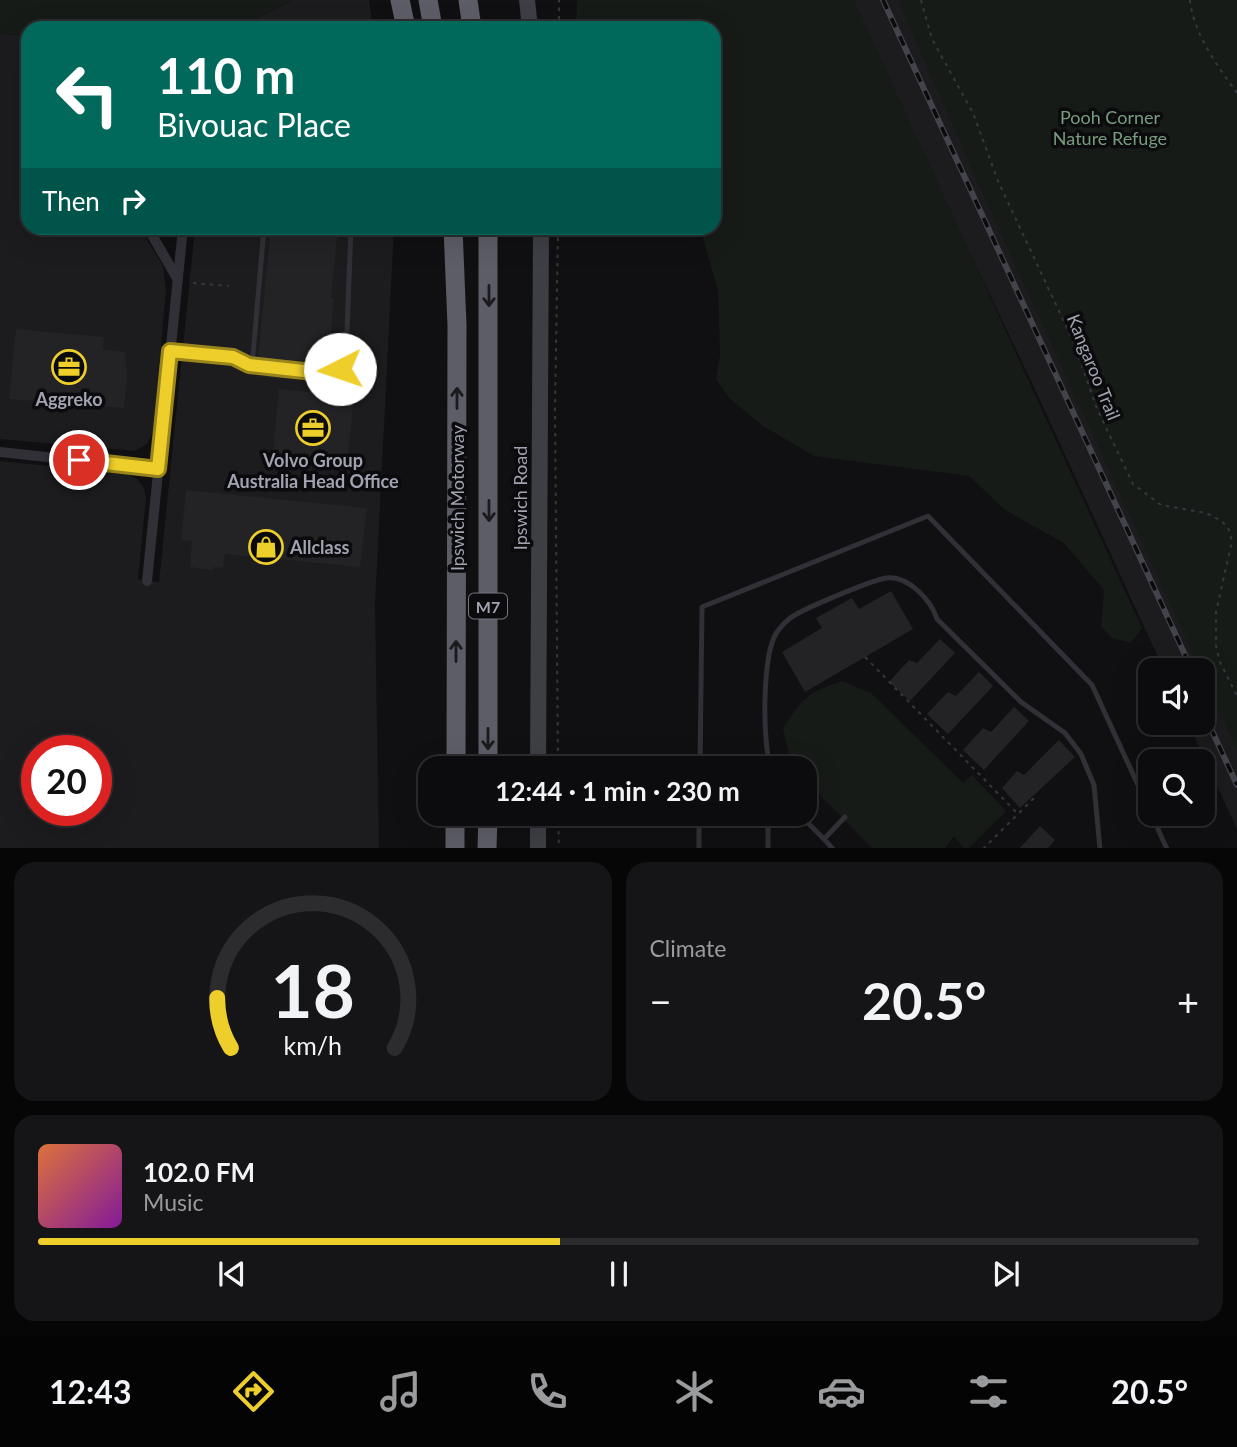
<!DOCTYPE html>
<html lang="en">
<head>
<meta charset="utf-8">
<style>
  :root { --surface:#0c0b0d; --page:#151416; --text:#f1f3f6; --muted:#9a9b9d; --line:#2c2b2e; --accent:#eece2a }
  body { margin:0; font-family:Lato,sans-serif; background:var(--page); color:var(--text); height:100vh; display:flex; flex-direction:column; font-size:26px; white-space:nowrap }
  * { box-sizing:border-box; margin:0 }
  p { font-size:23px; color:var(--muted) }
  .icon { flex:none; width:38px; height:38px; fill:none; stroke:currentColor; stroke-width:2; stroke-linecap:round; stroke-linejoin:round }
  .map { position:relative; height:848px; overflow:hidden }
  .drawer { display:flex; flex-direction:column; gap:14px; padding:14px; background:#070607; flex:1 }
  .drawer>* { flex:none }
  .guide { position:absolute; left:21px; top:21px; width:700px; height:214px; border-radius:21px; box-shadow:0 7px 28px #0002,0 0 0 2px var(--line); background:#00695c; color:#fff; overflow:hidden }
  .tools { position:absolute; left:1138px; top:658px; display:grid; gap:14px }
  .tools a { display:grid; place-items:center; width:77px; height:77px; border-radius:14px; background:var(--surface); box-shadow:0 7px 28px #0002,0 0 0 2px var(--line); font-size:35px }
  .speed { position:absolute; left:21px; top:735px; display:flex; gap:14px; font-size:35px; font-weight:700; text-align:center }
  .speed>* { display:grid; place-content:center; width:91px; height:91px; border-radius:50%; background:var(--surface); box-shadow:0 7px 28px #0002,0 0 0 2px var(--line); line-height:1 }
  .speed .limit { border:10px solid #d22; background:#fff; color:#111 }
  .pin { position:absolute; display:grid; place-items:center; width:60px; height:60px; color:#fff; margin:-30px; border:4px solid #fff; border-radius:50%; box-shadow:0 2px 7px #0007 }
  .me { position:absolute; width:77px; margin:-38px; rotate:266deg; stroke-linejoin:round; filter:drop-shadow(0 0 5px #0008) }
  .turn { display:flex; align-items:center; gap:24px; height:147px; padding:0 21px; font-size:32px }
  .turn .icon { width:91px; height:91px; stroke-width:2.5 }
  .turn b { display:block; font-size:49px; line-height:60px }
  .then { display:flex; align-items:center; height:66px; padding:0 21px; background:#0003; gap:14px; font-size:26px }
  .big { font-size:52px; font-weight:700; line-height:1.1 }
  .drawer .widget { flex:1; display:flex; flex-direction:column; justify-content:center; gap:10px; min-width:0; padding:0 24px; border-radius:21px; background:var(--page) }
  .drawer .dial { align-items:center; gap:0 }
  .dial svg { height:182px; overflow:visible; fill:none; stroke:var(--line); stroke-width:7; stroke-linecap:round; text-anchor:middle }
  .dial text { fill:var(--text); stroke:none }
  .song { display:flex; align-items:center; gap:21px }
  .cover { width:84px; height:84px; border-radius:10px; background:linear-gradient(135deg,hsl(20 70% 55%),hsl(290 70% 35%)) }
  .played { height:7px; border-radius:4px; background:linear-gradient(90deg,var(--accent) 45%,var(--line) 45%) }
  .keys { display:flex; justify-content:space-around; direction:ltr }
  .heat { display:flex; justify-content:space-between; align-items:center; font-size:38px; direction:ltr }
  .drawer .tiles { flex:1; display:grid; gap:14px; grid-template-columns:1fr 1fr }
  .widget:last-child { grid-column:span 2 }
  .trip { position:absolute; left:418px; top:756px; width:399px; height:70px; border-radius:21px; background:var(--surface); box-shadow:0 7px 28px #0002,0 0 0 2px var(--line); font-weight:700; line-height:70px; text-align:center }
  .menu { display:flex; height:112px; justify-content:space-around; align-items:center; background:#050405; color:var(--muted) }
  .menu .icon { width:49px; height:49px }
  .menu .current { color:var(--accent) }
  .menu b { font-size:32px; color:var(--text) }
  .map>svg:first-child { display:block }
  .built { fill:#1c1b1e; fill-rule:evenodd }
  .green { fill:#161b18 }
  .building { fill:#232225 }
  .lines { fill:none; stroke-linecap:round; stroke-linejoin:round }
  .path { stroke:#36373d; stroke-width:2; stroke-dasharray:3.5 5; stroke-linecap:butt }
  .lane { stroke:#303036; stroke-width:5 }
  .street { stroke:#303036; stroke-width:10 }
  .secondary { stroke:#3e3f45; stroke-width:16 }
  .highway { stroke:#5c5d66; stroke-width:19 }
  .rail-casing { stroke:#43444b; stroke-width:6 }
  .rail { stroke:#0b0a0c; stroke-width:3.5; stroke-dasharray:10; stroke-linecap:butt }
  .oneway { stroke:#1b1b1e }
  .route-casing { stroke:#9b861b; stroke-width:18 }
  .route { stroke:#eece2a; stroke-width:12 }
  .labels { text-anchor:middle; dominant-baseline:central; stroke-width:7; stroke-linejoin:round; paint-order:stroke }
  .shield { fill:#0b0a0c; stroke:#747580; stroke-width:2 }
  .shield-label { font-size:16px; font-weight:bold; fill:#a1a3b1 }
  .park-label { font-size:18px; fill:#779d80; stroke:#0b0a0c }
  .street-label { font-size:18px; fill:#a1a3b1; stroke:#0b0a0c }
  .poi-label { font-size:18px; font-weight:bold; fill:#a1a3b1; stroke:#0b0a0c }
</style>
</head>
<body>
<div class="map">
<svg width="1237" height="849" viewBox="0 0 1237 849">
  <rect width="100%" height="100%" fill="#100f11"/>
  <!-- built -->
  <g class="built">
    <polygon points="293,0 369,0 373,28 237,28"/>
    <polygon points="849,0 909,0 1237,726 1237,829 1188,723 1202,723 1202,670 1164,670 1033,385"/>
    <polygon points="0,33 28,36 28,228 140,228 163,266 166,291 153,431 147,444 135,451 0,439"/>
    <path d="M195,228H394L375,604L379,848H0V461L127,474L137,479L143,486L146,497L138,579L159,582ZM37,751H96V810H37Z"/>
  </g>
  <!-- green -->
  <g class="green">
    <polygon points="0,0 293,0 236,28 28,28 28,36 0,33"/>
    <polygon points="577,0 854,0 1142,628 1131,643 1112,638 1101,627 1104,590 1064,543 1005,510 969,476 814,456 763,426 729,398 716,379 720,355 718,290 700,228 714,228 714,28 576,28"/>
    <polygon points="898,0 1237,0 1237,750 982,192"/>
    <path d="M842,681L871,693L963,783L972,775L1006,811L969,848H964L954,836L945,848H872L805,780V768H794L791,765L783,728C804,697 806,693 842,681Z"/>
  </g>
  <!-- building -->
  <g class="building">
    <polygon points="271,228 338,228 331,298 334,299 328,363 296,360 294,380 256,377"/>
    <polygon points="16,329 104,337 103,349 125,352 127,376 124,408 9,399"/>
    <polygon points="279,389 354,396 347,467 272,460"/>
    <polygon points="186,490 367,508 360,567 225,554 223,568 214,567 213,570 190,567 192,541 181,540"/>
    <polygon points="891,591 913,629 805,692 782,652 822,628 816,618 852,598 859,609"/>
    <polygon points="940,639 955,653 910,701 889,682 909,660 917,663"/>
    <polygon points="979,672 993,686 948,734 927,714 948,692 956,696"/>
    <polygon points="1014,707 1029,721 984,770 963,750 983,728 991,732"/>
    <polygon points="1059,740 1075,757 1020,808 1002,788 1017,771 1024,775"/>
    <polygon points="1040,826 1055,840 1047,849 1019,849"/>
  </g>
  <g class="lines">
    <!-- path -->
    <g class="path">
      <polyline points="921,0 932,39 973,113 998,181 1074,343 1097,409 1133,484 1161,505 1206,513 1222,521 1229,530 1232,541 1216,612 1216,646 1220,662 1237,696"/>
      <path d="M1190,0C1193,33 1218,67 1237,93"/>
      <polyline points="559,28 559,0"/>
      <polyline points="193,283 229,286"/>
      <polyline points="865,657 1018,814 1037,795"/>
      <polyline points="558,768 555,409 558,228"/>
      <polyline points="558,814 559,849"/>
      <polyline points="983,849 1017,815"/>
    </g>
    <!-- lane -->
    <g class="lane">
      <path d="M170,351L233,357L249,365L329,374C339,374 344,366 346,357L351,228"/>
      <polyline points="252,366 264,228"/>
      <polyline points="700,768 702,607 928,516 1092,685 1150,811"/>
      <path d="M771,768C762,743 762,654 777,632C780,628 784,623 788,620C796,611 873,580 886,578C908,575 931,600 937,619L1021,702L1065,733L1081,754L1094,785L1100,849"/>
      <polyline points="799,814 824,839 845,817"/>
      <polyline points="1151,814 1167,849"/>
      <polyline points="823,838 833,849"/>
      <polyline points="699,849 699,814"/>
      <polyline points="768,849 768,826 782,814"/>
    </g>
    <!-- street -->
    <g class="street">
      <polyline points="148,228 178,280"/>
      <polyline points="0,452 157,469"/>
      <polyline points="147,581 183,228"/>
    </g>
    <!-- secondary -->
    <g class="secondary">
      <polyline points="527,0 530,28"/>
      <polyline points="538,768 541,228"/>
      <polyline points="538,849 538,814"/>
    </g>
    <!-- highway -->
    <g class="highway">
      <polyline points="400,0 406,28"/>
      <polyline points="428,0 433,28"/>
      <polyline points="468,0 472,28"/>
      <polyline points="453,228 457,325 456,768"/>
      <polyline points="488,768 488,228"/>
      <polyline points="455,849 455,814"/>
      <polyline points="487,849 488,814"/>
    </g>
    <!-- rail casing -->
    <g class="rail-casing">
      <g id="rail">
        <polyline points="883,0 1192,670"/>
        <polyline points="1202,692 1214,717"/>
        <polyline points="1202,709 1237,785"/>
      </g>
    </g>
    <!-- rail -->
    <use href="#rail" class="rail"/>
  </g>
  <!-- one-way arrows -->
  <defs><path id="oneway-shaft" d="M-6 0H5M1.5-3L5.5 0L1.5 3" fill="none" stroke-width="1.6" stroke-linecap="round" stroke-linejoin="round" transform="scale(1.75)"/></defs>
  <g class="oneway">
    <use href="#oneway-shaft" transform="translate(489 296) rotate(90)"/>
    <use href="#oneway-shaft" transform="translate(457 398) rotate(-90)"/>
    <use href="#oneway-shaft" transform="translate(489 511) rotate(90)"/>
    <use href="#oneway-shaft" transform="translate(456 651) rotate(-90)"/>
    <use href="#oneway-shaft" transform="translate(488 739) rotate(90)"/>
  </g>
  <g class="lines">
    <!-- route casing -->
    <g class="route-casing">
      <polyline id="route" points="79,460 158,469 170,351 233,357 249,365 331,374 340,369"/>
    </g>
    <!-- route -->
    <use href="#route" class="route"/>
  </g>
  <!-- icons -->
  <defs>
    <g id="office-ring" transform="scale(1.75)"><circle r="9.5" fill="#0b0a0c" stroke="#eece2a" stroke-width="1.5"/><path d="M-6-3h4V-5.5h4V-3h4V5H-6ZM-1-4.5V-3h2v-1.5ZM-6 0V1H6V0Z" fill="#eece2a"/></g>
    <g id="shop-ring" transform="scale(1.75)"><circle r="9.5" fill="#0b0a0c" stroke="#eece2a" stroke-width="1.5"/><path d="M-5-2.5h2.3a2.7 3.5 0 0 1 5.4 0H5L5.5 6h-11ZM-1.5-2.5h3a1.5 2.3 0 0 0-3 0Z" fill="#eece2a"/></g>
  </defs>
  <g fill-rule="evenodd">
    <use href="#office-ring" x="69" y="367"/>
    <use href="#office-ring" x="313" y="428"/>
    <use href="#shop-ring" x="266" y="547"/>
  </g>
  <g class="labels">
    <!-- shield labels -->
    <rect class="shield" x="469" y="593.5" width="38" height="25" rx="5"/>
    <g class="shield-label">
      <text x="488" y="606">M7</text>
    </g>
    <!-- park labels -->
    <g class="park-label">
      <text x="1110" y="117">Pooh Corner<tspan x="1110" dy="21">Nature Refuge</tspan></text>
    </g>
    <!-- street labels -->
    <g class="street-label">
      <text transform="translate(1094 367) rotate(68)">Kangaroo Trail</text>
      <text transform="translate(457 498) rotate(-90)">Ipswich Motorway</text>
      <text transform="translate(520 498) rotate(-90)">Ipswich Road</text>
    </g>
    <!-- poi labels -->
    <g class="poi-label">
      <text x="69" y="399">Aggreko</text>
      <text x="313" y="460">Volvo Group<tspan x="313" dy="21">Australia Head Office</tspan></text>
      <text x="290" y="547" text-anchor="start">Allclass</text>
    </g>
  </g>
</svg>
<div class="tools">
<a><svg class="icon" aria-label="sound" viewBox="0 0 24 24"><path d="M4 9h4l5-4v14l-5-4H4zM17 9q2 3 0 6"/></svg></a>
<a><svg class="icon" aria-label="search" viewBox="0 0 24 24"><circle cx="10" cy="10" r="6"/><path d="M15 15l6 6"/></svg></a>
</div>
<div class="speed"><div class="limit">20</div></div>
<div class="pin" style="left:79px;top:460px;background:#d93025"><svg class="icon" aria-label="arrive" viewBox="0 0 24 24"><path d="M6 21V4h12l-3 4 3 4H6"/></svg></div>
<svg class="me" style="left:340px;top:369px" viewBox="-20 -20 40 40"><circle r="19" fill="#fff"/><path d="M0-13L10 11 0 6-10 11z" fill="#eece2a"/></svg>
<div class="trip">12:44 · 1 min · 230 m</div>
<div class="guide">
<div class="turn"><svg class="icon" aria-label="left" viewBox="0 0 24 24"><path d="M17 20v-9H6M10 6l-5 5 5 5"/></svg><div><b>110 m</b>Bivouac Place</div></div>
<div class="then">Then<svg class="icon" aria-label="right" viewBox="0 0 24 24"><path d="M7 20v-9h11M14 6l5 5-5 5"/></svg></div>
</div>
</div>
<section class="drawer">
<div class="tiles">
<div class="widget dial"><svg viewBox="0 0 100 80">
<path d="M14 69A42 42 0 1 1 86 69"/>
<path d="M14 69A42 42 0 0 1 8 47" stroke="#eece2a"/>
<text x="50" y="56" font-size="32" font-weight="700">18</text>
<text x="50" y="72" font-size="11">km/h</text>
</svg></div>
<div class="widget"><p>Climate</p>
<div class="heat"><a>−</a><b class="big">20.5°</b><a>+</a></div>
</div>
<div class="widget">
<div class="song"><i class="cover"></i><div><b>102.0 FM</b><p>Music</p></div></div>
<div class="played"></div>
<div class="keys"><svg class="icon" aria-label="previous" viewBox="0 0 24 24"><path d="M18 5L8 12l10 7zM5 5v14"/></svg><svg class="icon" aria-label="pause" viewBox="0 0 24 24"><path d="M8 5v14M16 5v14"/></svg><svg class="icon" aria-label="next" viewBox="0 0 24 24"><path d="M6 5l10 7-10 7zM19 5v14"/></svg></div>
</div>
</div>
</section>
<nav class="menu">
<b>12:43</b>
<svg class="icon current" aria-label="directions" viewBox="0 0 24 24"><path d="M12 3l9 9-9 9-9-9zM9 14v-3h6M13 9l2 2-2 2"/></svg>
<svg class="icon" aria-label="music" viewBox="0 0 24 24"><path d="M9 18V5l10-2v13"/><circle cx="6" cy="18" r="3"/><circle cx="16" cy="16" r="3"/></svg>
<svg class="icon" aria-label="phone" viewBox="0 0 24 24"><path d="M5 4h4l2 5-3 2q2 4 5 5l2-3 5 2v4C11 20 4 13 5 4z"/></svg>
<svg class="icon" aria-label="climate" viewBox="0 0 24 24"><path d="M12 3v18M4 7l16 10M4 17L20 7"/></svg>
<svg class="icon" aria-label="car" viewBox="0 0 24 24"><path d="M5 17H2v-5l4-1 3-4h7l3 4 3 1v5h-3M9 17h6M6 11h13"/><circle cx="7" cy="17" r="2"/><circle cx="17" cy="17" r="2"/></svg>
<svg class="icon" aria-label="filters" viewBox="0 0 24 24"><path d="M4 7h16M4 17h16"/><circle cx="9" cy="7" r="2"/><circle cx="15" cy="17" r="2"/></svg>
<b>20.5°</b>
</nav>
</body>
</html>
